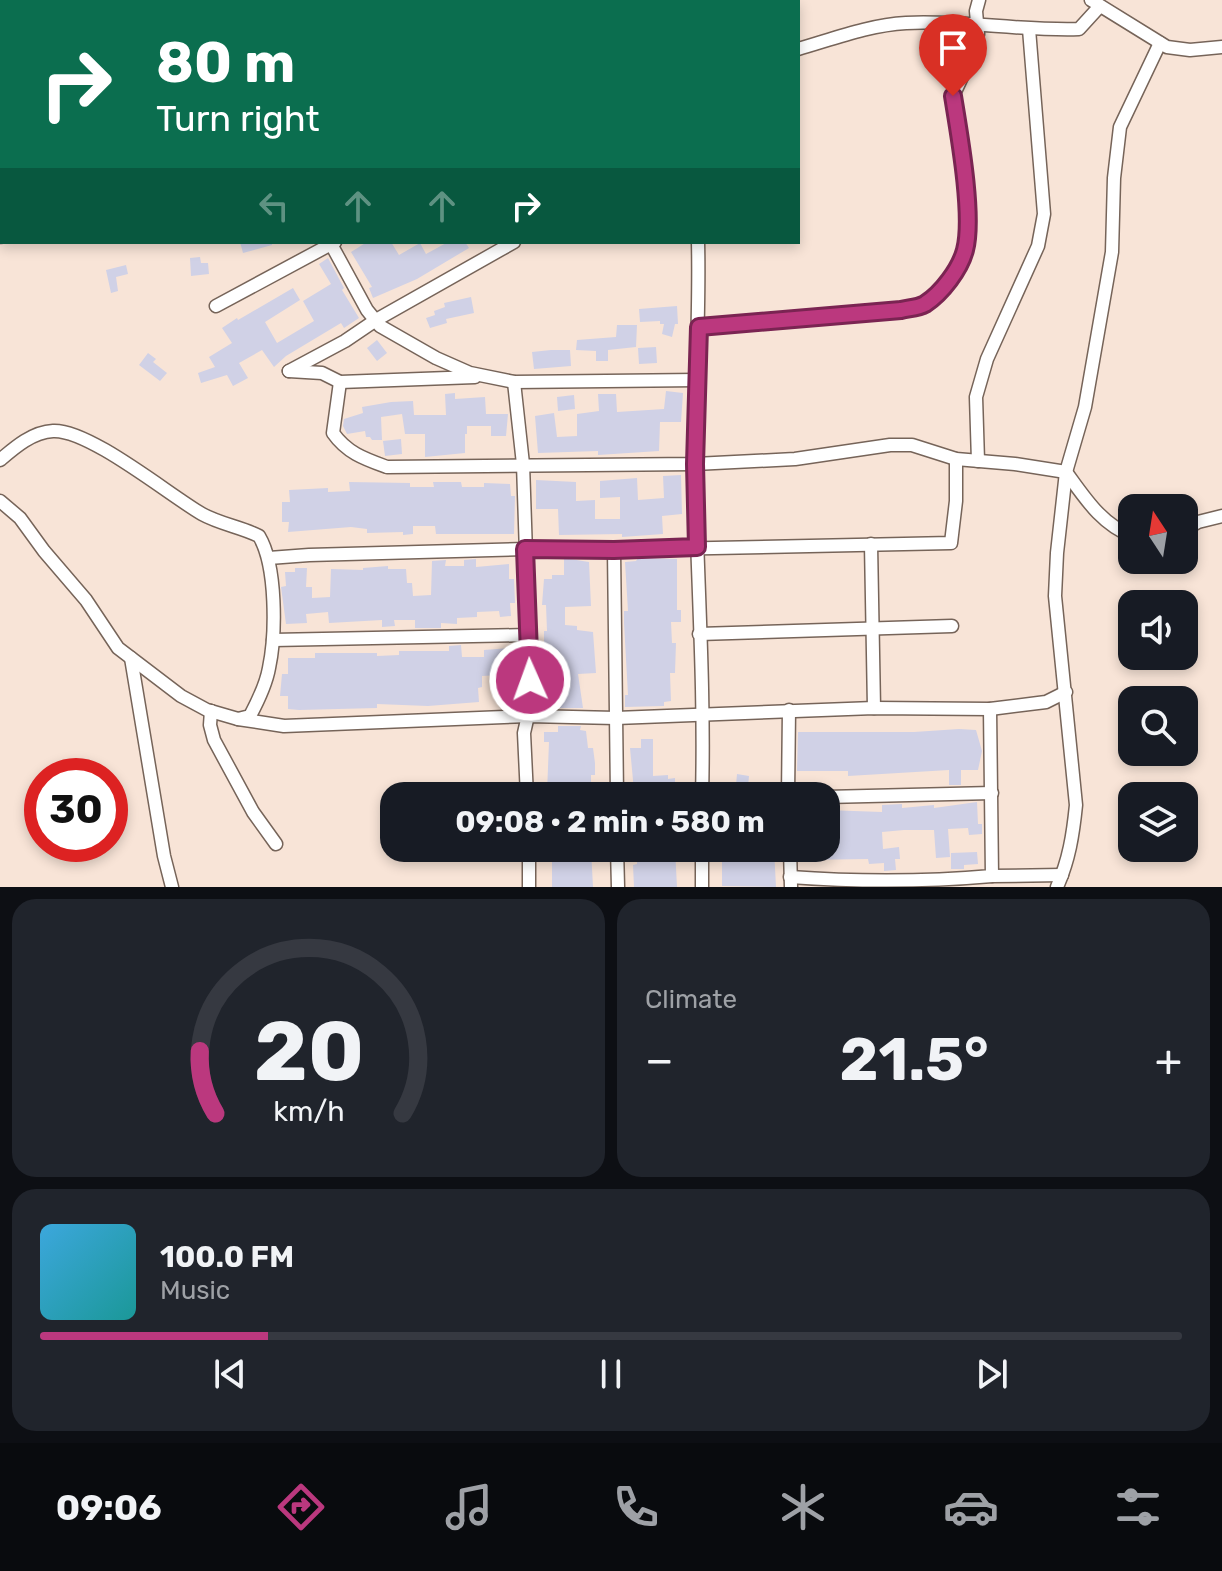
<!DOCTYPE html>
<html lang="en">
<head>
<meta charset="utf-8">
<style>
  :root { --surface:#171b24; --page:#20242c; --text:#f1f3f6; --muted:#9ea1a6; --line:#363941; --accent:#bb387e }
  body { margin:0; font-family:Rubik,sans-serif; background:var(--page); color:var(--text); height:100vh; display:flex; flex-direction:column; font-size:30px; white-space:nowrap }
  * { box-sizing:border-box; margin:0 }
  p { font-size:26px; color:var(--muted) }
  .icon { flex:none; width:44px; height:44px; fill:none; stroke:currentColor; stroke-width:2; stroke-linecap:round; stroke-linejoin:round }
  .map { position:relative; height:887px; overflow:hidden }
  .details { display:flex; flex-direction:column; gap:12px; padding:12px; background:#0d0f14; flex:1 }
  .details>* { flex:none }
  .top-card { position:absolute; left:0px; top:0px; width:800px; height:244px; box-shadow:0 4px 12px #0003; background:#0b6e4f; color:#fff; overflow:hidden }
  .needle { width:52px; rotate:348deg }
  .fabs { position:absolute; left:1118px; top:494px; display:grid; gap:16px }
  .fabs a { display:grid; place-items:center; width:80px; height:80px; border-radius:16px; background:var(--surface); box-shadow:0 4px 12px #0003; font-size:40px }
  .speed { position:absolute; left:24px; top:758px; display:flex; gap:16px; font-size:40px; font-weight:700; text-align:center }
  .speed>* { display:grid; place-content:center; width:104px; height:104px; border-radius:50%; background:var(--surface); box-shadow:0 4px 12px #0003; line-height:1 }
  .speed .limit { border:12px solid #d22; background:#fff; color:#111 }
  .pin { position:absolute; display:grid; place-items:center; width:68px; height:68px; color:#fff; margin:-82px -34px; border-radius:50% 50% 50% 0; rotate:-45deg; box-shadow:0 0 8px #0007 }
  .pin .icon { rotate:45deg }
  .me { position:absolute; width:88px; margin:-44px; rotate:358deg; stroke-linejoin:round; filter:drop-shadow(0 0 6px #0008) }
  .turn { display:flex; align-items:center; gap:28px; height:168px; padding:0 24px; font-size:36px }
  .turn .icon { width:104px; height:104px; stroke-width:2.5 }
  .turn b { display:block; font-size:56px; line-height:68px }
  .lanes { display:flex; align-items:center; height:76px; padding:0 24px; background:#0003; justify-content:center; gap:40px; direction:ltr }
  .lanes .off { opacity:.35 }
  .big { font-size:60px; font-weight:700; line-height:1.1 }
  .details .tile { flex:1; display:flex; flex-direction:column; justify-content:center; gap:12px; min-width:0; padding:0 28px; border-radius:24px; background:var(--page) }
  .details .dial { align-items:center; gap:0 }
  .dial svg { height:208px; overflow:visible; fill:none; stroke:var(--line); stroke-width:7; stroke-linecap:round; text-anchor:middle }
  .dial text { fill:var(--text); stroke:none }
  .song { display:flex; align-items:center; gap:24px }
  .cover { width:96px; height:96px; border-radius:12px; background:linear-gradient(135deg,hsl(200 70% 55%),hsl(180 70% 35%)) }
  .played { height:8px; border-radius:4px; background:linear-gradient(90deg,var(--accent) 20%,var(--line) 20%) }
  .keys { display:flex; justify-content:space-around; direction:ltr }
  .heat { display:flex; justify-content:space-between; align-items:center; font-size:44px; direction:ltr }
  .details .tiles { flex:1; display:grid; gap:12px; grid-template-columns:1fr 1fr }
  .tile:last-child { grid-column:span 2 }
  .trip { position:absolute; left:380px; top:782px; width:460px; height:80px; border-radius:24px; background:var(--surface); box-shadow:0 4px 12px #0003; font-weight:700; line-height:80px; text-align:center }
  .dock { display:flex; height:128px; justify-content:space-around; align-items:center; background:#090b0e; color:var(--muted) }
  .dock .icon { width:56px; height:56px }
  .dock .on { color:var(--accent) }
  .dock b { font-size:36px; color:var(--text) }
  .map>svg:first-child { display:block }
  .building { fill:#d0d1e6 }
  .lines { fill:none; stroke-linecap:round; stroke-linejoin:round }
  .minor-casing { stroke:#766459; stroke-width:15 }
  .highway-casing { stroke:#bb8b91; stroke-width:21 }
  .minor { stroke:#fff; stroke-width:12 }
  .highway { stroke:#fdb8c3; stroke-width:18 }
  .route-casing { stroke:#7a2452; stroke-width:20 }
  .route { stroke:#bb387e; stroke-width:14 }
</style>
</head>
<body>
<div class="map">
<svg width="1222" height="887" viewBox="0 0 1222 887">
  <rect width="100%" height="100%" fill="#f8e4d7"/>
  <!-- building -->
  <g class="building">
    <polygon points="240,242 272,242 272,245 243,253"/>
    <polygon points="367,242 391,242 399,255 420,243 426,254 448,242 465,242 469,248 417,279 373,298 369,288 372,287 351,252"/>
    <polygon points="200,257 201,263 208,263 209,274 191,276 190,258"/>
    <polygon points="328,258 344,288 342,290 359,318 344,328 341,323 286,356 274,367 262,350 239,363 248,378 233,386 227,375 201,383 198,373 215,367 209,357 232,343 222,328 237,318 238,320 293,288 300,300 265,322 277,343 314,321 303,301 331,284 319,264"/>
    <polygon points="126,265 128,274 116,277 118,291 111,293 106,270"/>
    <polygon points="471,297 474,313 446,319 447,323 430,328 426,318 435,315 434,311 445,307 444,303"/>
    <polygon points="677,306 678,324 675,324 672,337 662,334 664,324 660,324 660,321 640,322 639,309"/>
    <polygon points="617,325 637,325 636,347 608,350 608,361 596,361 596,351 576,350 577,340 616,337"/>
    <polygon points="377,340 387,353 377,361 367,348"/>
    <polygon points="656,347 657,363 639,364 638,348"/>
    <polygon points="551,350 570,350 571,366 534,369 532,352"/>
    <polygon points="148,353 156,359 153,362 167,373 160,381 139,365"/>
    <polygon points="666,391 683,393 681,422 660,422 659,451 598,455 598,451 538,453 535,416 554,413 557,437 577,436 577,414 599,411 598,394 616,394 617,412 664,409"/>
    <polygon points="455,393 455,399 485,397 486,414 508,414 506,436 491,436 491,426 467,426 467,434 465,434 465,453 425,457 425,434 405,434 402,414 381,417 382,440 372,440 370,437 366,437 365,431 347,434 343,426 344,419 363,413 362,407 391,402 413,401 414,415 446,415 445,394"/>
    <polygon points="574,395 575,409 558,411 557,397"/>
    <polygon points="401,439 402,454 385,456 383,441"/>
    <polygon points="681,475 682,514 662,516 663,534 622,537 622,534 559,535 558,509 536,509 536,480 576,482 576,501 595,500 595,519 620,519 620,497 600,498 600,481 637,478 638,500 664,498 663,476"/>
    <polygon points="349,482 410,483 410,487 434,487 433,482 461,482 462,487 484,487 484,483 510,484 511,496 515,496 514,534 436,534 435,526 413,526 413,534 403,535 403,532 367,533 367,529 351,527 288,532 289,522 282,522 282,502 290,502 289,490 328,488 328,492 350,491"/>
    <polygon points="564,558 589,562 591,606 565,607 565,625 577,626 577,630 593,632 596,673 578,674 583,708 557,708 556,703 547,704 544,691 544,631 547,631 546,605 542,605 544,579 552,579 552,575 564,575"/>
    <polygon points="638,558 677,559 677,610 681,610 681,622 671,622 672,643 676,643 675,673 670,673 671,701 664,702 664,706 625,707 625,695 628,695 624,623 624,611 628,611 625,562 636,561"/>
    <polygon points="476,559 476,567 509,564 509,579 514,579 515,603 510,603 511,616 500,617 499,611 477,612 477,617 457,618 457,624 441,623 441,628 415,628 415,620 394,620 395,626 382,627 382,620 329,623 328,612 306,614 307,623 286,624 281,587 286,586 285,572 295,572 295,568 307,568 306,587 312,587 312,598 330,597 331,569 363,570 363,568 388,566 388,569 406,569 407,583 412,583 413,596 431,595 432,561 446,560 445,566 464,566 464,560"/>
    <polygon points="461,645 462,657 484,657 484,650 511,648 511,664 518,664 518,675 516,675 516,687 512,687 512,699 501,699 500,675 482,676 482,687 478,688 479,702 428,706 377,704 377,708 299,710 288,709 288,696 280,696 282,674 288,674 288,658 315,658 315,653 377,653 377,656 399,655 399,651 449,651 449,646"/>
    <polygon points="558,726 581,726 580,730 586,731 588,748 593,748 595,763 595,775 591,775 591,792 578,792 581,796 547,793 549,742 544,742 544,732 558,732"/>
    <polygon points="959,729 976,730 982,751 978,770 961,770 961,785 949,785 949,770 848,776 848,771 797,771 798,732 914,732"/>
    <polygon points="641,739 653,739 653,776 668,775 668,779 675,778 675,790 665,791 665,796 641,796 641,791 634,791 630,748 641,748"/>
    <polygon points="737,774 749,776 747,796 735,796"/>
    <polygon points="977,802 978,824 982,824 982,834 969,835 968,828 948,829 950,857 936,858 934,830 904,830 882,832 883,849 899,847 900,859 895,859 896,870 884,871 884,863 869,864 868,859 804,860 804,848 826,848 826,810 882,812 882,805 902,804 902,808 934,805 934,808"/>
    <polygon points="560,848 591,849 593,887 552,887 552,851 559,851"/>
    <polygon points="637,848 675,848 677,887 634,887 633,865 637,864"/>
    <polygon points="722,848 774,848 776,887 722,886"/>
    <polygon points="977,852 978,864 964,865 964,869 951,869 951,853"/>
  </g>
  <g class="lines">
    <!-- minor casing -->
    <g class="minor-casing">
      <g id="minor">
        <polyline points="587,0 587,2"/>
        <polyline points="691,0 691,2"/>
        <polyline points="1091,0 1167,47 1190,50 1222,47"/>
        <path d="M798,49C833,39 869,25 906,23C963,20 1021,31 1079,29L1100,6"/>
        <path d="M698,242C700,317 694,392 695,467C697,577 705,686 702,796"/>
        <polyline points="331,244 367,310 380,326 436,358 470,373 514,382 698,380"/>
        <polyline points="216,306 335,242"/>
        <polyline points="699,327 901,310 922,306 936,295 955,272 965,250 969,220 953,96 969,62 978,34 976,11 979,0"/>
        <polyline points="289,371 345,341 376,320 514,242"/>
        <polyline points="289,371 322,373 340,382 475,377"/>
        <path d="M340,382L333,433C347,453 365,459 387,467L695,464L795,459L890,445H912L956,459L1015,464L1066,472C1085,498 1101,524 1132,536"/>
        <polyline points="514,382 523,464 531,702 524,733 527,796"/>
        <path d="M0,460C14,448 32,432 53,431C89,429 169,495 202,514C220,524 241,527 259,536C277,566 276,635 269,668C266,685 258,701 250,716L238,719L207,710L181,696L118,648L86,600L44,551L20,518L0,501"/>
        <polyline points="978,461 976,397 987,359 1038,246 1044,214 1029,29"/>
        <polyline points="1184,530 1198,522 1222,516"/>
        <polyline points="871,544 874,708"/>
        <polyline points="614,550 617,796"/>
        <polyline points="269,558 309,555 525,549 614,550 951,543 956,501 956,459"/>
        <polyline points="699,634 952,626"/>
        <polyline points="273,640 528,635"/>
        <polyline points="131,658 164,856 172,887"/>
        <polyline points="211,711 210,725 214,740 253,812 276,844"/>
        <polyline points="238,719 284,726 528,716 616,718 874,708 990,709 1046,702 1066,692"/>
        <polyline points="788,796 789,710"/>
        <polyline points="826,797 992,793"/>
        <polyline points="617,848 618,887"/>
        <polyline points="702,848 702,887"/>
        <polyline points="790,848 791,887"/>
        <polyline points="992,876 1062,875"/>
        <path d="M790,877C858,882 924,882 992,876L990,709"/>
        <polyline points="529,887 529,848"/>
        <path d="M1057,887C1069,860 1073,835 1076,805L1055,596L1057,553L1066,472L1085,407L1112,252L1114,178L1120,127L1160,43"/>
      </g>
    </g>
    <!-- highway casing -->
    <g class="highway-casing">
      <g id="highway">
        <polyline points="97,2 97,0"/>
        <polyline points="0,234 2,233"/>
      </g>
    </g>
    <!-- minor -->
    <use href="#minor" class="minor"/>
    <!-- highway -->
    <use href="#highway" class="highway"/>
  </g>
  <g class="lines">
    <!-- route casing -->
    <g class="route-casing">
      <path id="route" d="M530,680L525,549L614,550L697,547L695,464L699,327L901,310C909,308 918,308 925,304C942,293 960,269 965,250C974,216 959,133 953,96"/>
    </g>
    <!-- route -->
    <use href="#route" class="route"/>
  </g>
</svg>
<div class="fabs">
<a><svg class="needle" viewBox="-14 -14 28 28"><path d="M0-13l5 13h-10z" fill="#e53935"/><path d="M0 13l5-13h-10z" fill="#9ea1a6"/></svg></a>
<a><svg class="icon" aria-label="sound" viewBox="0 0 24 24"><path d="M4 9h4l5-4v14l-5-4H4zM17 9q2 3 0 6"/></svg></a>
<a><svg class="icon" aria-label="search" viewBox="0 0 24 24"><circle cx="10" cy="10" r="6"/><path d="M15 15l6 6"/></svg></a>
<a><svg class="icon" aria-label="layers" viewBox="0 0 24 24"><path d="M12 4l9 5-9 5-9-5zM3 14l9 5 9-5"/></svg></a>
</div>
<div class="speed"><div class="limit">30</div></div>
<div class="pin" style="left:953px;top:96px;background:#d93025"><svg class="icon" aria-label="arrive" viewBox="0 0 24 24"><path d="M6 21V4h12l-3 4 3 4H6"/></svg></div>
<svg class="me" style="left:530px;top:680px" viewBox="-20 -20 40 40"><circle r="17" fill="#bb387e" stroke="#fff" stroke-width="3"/><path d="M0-11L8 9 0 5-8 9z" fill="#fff"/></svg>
<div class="trip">09:08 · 2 min · 580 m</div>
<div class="top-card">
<div class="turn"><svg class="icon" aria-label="right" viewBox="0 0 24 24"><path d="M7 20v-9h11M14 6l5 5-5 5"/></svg><div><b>80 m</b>Turn right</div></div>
<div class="lanes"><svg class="icon off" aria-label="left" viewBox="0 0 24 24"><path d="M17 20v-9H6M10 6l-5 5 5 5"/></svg><svg class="icon off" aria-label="ahead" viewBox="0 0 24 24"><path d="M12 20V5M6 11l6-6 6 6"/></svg><svg class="icon off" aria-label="ahead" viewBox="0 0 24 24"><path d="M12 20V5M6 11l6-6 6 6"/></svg><svg class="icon" aria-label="right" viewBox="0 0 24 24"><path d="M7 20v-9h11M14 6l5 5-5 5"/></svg></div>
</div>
</div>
<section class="details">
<div class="tiles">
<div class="tile dial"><svg viewBox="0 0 100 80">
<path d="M14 69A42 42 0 1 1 86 69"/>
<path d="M14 69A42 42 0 0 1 8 45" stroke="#bb387e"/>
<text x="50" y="56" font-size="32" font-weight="700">20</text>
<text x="50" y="72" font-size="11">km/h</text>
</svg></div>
<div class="tile"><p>Climate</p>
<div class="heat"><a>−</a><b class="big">21.5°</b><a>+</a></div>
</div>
<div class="tile">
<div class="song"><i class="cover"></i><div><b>100.0 FM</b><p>Music</p></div></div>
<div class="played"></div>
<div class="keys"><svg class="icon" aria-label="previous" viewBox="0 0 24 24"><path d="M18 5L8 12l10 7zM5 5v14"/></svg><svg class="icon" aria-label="pause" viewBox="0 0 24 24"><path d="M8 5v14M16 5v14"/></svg><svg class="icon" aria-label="next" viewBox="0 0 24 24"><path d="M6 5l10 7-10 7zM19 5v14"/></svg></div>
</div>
</div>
</section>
<nav class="dock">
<b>09:06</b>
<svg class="icon on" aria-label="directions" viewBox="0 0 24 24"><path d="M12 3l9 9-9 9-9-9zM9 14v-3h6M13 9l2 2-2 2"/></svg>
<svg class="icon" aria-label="music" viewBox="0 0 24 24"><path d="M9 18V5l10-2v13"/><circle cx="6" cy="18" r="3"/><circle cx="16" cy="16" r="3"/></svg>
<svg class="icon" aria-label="phone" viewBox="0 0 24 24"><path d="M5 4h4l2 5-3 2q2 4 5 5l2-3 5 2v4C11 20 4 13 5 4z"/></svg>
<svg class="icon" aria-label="climate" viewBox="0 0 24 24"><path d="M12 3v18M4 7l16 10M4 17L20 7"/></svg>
<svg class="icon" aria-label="car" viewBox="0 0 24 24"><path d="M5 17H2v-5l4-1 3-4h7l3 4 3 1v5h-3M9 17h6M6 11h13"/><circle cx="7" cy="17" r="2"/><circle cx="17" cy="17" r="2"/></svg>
<svg class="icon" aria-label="filters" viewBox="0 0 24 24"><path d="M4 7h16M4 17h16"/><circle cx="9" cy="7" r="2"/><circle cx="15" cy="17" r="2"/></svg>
</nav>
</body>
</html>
